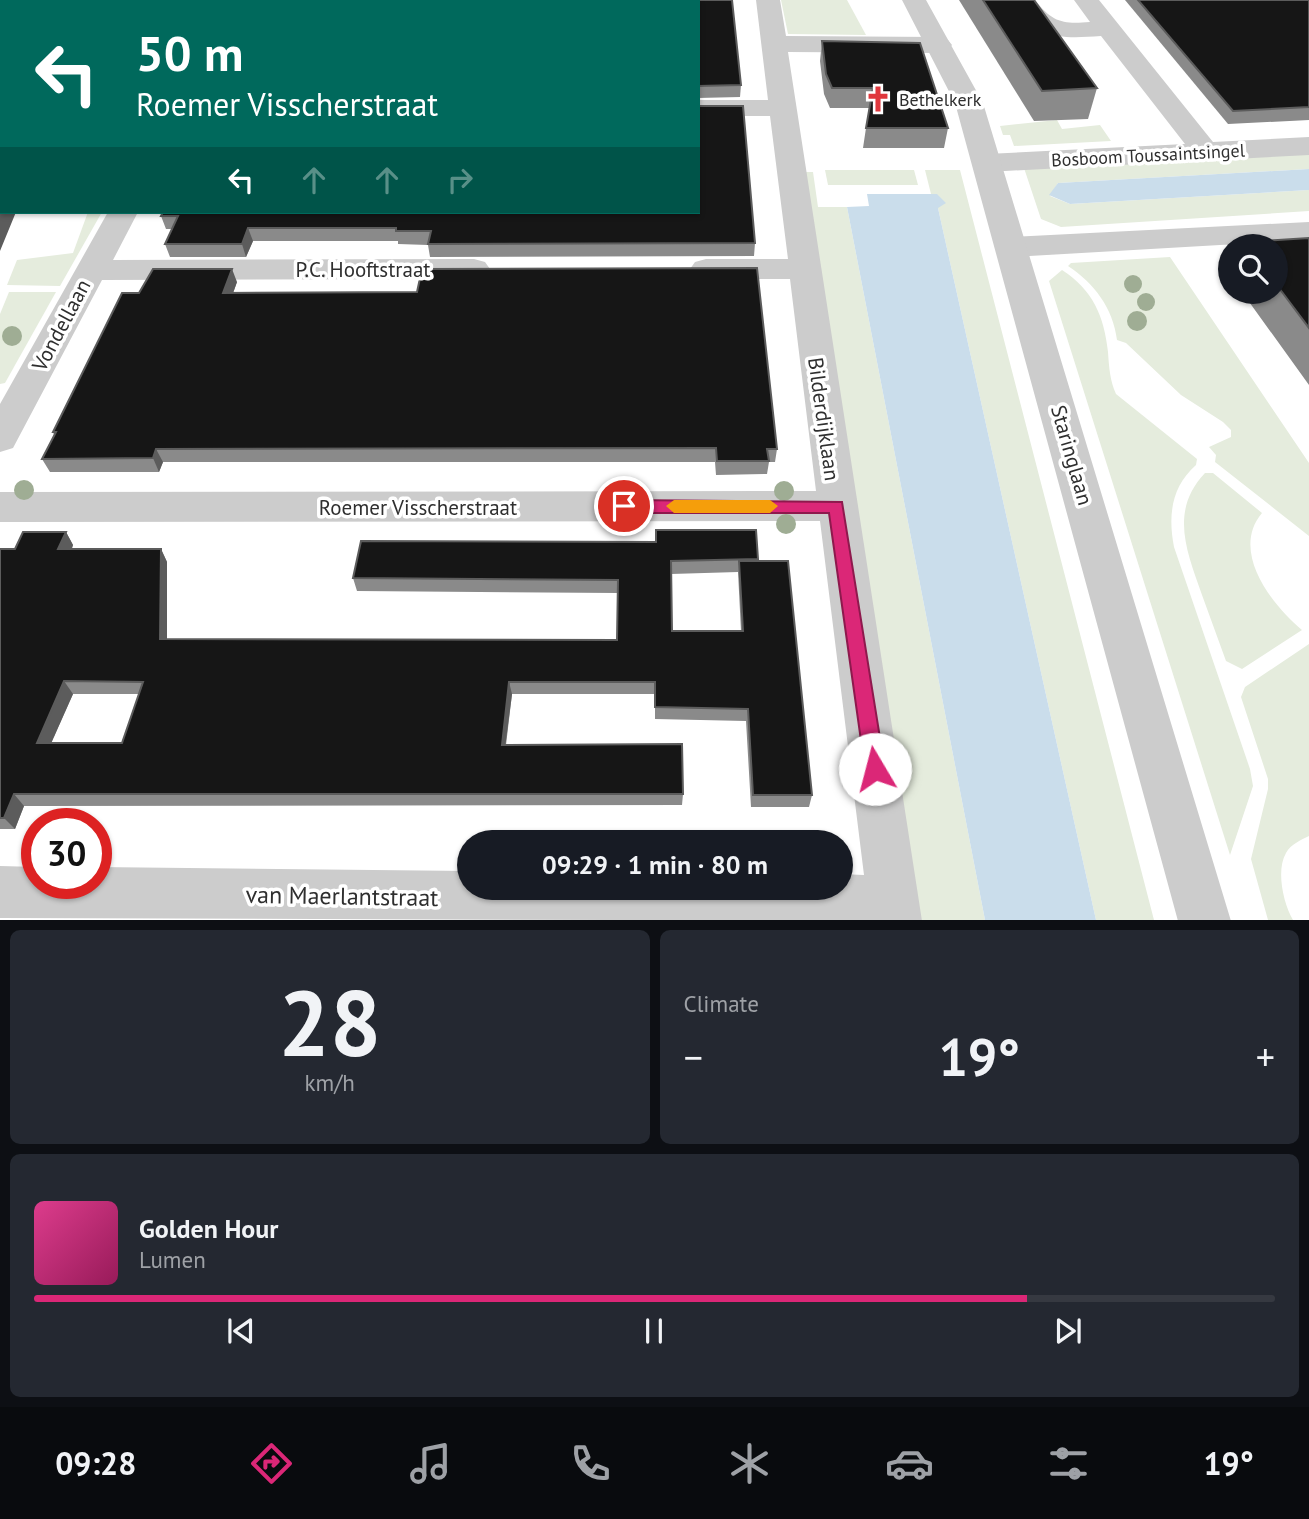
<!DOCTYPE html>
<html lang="en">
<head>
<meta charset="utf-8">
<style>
  :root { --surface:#171b24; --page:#242831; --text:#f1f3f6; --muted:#9ea1a6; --line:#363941; --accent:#db2777 }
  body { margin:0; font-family:"PT Sans",sans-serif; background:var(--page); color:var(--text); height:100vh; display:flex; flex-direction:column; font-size:26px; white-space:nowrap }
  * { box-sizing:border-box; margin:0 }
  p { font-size:23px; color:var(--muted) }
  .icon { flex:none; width:38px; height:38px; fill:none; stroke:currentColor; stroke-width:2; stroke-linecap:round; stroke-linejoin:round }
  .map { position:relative; height:920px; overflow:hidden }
  .panel { display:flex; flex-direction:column; gap:10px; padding:10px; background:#0d0f14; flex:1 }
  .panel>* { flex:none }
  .banner { position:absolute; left:0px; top:0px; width:700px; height:214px; box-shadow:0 2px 5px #0004; background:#00695c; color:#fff; overflow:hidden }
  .buttons { position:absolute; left:1218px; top:234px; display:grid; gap:14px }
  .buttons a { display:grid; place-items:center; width:70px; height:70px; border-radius:50%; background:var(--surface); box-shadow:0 2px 5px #0004; font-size:35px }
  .speed { position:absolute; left:21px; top:808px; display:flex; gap:14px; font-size:35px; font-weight:700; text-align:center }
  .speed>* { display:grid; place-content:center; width:91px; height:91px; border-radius:50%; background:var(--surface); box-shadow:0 2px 5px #0004; line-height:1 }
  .speed .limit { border:10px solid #d22; background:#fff; color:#111 }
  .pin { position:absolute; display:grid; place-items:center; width:60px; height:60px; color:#fff; margin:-30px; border:4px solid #fff; border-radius:50%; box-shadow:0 2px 7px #0007 }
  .me { position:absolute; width:77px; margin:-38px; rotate:352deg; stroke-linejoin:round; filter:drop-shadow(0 0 5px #0008) }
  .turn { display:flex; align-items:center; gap:24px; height:147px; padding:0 21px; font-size:32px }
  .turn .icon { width:91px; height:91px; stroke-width:2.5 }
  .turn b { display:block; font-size:49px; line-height:60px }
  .lanes { display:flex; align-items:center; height:66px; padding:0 21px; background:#0003; justify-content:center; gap:35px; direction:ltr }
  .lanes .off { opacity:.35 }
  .big { font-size:52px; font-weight:700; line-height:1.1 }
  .panel .widget { flex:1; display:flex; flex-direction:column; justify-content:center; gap:10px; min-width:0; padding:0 24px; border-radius:10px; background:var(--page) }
  .panel .dial { align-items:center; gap:0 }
  .dial b { font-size:91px; line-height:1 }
  .song { display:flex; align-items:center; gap:21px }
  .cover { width:84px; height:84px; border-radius:10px; background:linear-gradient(135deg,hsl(330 70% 55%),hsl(330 70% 35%)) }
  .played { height:7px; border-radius:4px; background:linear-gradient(90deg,var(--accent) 80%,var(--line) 80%) }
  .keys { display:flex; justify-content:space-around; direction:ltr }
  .heat { display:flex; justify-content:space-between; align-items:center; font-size:38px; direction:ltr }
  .panel .tiles { flex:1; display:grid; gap:10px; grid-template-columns:1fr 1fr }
  .widget:last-child { grid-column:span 2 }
  .trip { position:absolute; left:457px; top:830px; width:396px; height:70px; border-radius:35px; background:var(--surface); box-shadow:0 2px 5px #0004; font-weight:700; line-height:70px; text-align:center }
  .tab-bar { display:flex; height:112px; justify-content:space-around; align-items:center; background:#090b0e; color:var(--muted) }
  .tab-bar .icon { width:49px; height:49px }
  .tab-bar .selected { color:var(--accent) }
  .tab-bar b { font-size:32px; color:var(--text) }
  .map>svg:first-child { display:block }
  .green { fill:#e5ecdd }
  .water { fill:#caddeb }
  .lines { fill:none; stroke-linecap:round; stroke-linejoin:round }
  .minor { fill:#ccc; fill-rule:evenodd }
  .tertiary { fill:#ccc; fill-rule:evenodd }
  .tree { fill:#9fad94 }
  .wall { fill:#8a8a8a; fill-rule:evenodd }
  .shaded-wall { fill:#5c5c5c }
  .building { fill:#161616; stroke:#5c5c5c; stroke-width:2; fill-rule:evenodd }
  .route { fill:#db2777; stroke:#8e194d; stroke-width:2 }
  .slow { fill:#f59e0b }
  .labels { text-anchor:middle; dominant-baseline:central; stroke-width:7; stroke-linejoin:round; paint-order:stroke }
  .far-poi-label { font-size:18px; fill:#2f2f2f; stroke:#fff; text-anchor:start }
  .far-street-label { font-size:18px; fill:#2f2f2f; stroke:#fff }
  .street-label { font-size:21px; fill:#2f2f2f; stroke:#fff }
  .near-street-label { font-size:24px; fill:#2f2f2f; stroke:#fff }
</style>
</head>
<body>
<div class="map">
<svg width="1309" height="921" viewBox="0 0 1309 921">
  <rect width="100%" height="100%" fill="#fff"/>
  <!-- green -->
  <g class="green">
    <polygon points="781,0 847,0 866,35 788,34"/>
    <polygon points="1057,120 1062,129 1100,125 1111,141 1014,146 1010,135 1003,135 1000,126"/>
    <polygon points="1309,152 1309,169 1058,183 1050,196 1070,204 1309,190 1309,211 1061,227 1041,219 1024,168"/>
    <polygon points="825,170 914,170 918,185 828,185"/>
    <polygon points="925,170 960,170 1154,920 1096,920 938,208 937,194 931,194"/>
    <polygon points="802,172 813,172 818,207 847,207 985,920 918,920"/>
    <polygon points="88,212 102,212 60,286 7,285 17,260 73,253"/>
    <path d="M1170,257L1309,463V536L1215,462L1216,455L1209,447L1231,437V430L1223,422L1181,395L1126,343L1117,340C1113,308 1094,283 1068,266L1071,263Z"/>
    <path d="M1062,270C1093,290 1104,316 1108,352C1109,367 1110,381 1116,394L1197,459L1196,465C1171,487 1168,516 1174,547L1250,769L1253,786L1230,855L1049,281Z"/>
    <polygon points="9,292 56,292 5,383 0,384 0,314"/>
    <path d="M1205,473H1213L1262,513C1230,551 1271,604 1302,630L1242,669L1226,661C1218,639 1210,617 1202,595C1187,552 1169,511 1205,473Z"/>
    <path d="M1309,644V836C1301,840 1291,844 1286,853C1276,870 1283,903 1293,920H1268L1251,859L1268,789V779L1241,697L1245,687Z"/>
  </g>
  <!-- water -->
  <g class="water">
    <polygon points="1309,169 1309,190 1070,204 1049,195 1058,183"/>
    <polygon points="867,194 937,194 946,203 938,208 1096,920 985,920 847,207 869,206"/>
  </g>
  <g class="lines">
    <!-- minor -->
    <g class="minor">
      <polygon points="228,0 252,0 227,2"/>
      <polygon points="756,0 780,0 786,36 939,37 948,40 952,45 948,50 939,53 788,52 922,921 0,918 0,866 37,867 37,884 96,884 96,867 469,871 469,887 840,887 840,874 864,875 820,521 0,522 0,492 816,491 790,279 706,279 695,276 690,269 695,262 706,259 788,259 770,116 698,116 698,100 768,100"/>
      <path d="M1011,0H1035C1053,23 1063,24 1090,22L1074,0H1099L1213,142L1309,137V155L987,172L977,169L972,163L977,157L987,154L1185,144L1101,36C1057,39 1038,39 1011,0Z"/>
      <polygon points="108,212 138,212 113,260 474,259 485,262 490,269 485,276 474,279 102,280 13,448 0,452 0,404"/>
      <polygon points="1309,222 1309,240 1012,257 1001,254 996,247 1001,240 1012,237"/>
    </g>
    <!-- tertiary -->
    <polygon class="tertiary" points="902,0 926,0 983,103 1231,921 1178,921 955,103"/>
  </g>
  <!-- trees -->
  <g class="tree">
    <circle cx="1133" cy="284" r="9"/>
    <circle cx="1146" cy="302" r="9"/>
    <circle cx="1137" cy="321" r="10"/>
    <circle cx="12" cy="336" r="10"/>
    <circle cx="24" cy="490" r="10"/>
    <circle cx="784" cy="491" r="10"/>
    <circle cx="786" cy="524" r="10"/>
  </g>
  <!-- wall -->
  <g class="wall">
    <polygon points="959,0 1034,0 1097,88 1088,119 1034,121"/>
    <polygon points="1125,0 1309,0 1309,120 1228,124"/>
    <polygon points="698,2 741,85 740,97 698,98"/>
    <polygon points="822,41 948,128 944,148 863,148 869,108 830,108 824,94 820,61"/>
    <polygon points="163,212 755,243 754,256 430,257 428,245 398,244 398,241 253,241 246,257 170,257 165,244 172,229 166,229 161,216"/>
    <polygon points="1309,238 1309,385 1242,292 1276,292 1276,247 1241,247 1244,242"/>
    <polygon points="237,282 233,293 777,449 775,462 769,462 767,474 716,475 715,462 163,462 159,472 50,472 42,459 54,435 53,432 139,293"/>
    <path d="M756,530L758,561L812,795L809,807H751L746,721L655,719V694H512L506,745L683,794L682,805L24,806L15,829H0V549H15L66,532L73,545L72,549H161L167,562V639L617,640L618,593L357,591L353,578ZM738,572L741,631H672L671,574ZM73,694H139L122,743H51Z"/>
  </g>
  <!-- shaded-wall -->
  <g class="shaded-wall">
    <polygon points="113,0 134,0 133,2 112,2"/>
    <polygon points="2,179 2,212 16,212 0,251 0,183"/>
    <polygon points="248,228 253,241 246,257 242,244"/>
    <polygon points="232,269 237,282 228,307 223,293"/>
    <polygon points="156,449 163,462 159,472 153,458"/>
    <polygon points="66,532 73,545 66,562 58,549"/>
    <polygon points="161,549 167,562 167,652 160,639"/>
    <polygon points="64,681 73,694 46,755 37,743"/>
    <polygon points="509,682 512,694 504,756 502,745"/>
    <polygon points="14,794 24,806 15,829 4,818"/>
  </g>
  <!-- building -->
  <g class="building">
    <polygon points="76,0 113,0 112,2 75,2"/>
    <polygon points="271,0 732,0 741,85 698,86 698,2 270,2"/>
    <polygon points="983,0 1034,0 1097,88 1042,91"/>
    <polygon points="1138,0 1309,0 1309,107 1233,111"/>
    <polygon points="822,41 920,43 948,128 866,128 873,88 832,88 826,74"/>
    <polygon points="0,83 2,83 2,179 0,183"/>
    <polygon points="698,106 743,106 755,243 428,244 431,231 396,231 396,228 248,228 242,244 165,244 178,216 161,216 163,212 698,212"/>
    <polygon points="1309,238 1309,328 1276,284 1276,247 1247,247 1244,242"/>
    <polygon points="757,268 777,449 767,449 769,461 717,461 716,448 156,449 153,458 42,459 56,432 53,432 122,293 139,293 153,269 232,269 223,293 417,292 422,269"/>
    <path d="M656,530H756L758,559L671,561L672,631H743L739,561H788L812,795H753L748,709L655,707V682H509L502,745L682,744L683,794H14L4,818H0V549H15L23,532H66L58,549H161L160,639L617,640L618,580L353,578L361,541L656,542ZM64,681L143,682L122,743H37Z"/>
  </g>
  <!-- route -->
  <polygon class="route" points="624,500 842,502 885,769 882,776 875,778 868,776 865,769 829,513 624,513 616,506"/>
  <!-- slow -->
  <polygon class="slow" points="674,500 770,500 778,506 770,513 674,513 666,506"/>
  <!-- icons -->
  <defs>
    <g id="church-bare" transform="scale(2.1)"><path d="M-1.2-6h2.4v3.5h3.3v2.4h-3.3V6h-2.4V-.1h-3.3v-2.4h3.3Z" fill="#e0373d" stroke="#fff" stroke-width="2.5" paint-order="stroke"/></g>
  </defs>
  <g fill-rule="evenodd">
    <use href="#church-bare" x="878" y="99"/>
  </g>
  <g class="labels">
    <!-- far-poi labels -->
    <g class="far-poi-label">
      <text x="899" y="99">Bethelkerk</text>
    </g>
    <!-- far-street labels -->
    <g class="far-street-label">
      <text transform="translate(1148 155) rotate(-3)">Bosboom Toussaintsingel</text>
    </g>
    <!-- street labels -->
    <g class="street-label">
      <text x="363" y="269">P.C. Hooftstraat</text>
      <text transform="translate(61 325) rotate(-62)">Vondellaan</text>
      <text transform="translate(824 419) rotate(82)">Bilderdijklaan</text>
      <text transform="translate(1072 455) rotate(74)">Staringlaan</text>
      <text x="418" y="507">Roemer Visscherstraat</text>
    </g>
    <!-- near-street labels -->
    <g class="near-street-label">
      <text transform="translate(342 896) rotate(1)">van Maerlantstraat</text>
    </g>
  </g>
</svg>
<div class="buttons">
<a><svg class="icon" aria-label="search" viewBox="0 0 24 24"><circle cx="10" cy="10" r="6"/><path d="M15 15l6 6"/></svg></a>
</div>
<div class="speed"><div class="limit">30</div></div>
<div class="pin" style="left:624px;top:506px;background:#d93025"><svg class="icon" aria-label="arrive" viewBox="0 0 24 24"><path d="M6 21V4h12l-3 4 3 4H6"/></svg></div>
<svg class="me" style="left:875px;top:769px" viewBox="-20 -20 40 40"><circle r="19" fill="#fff"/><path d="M0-13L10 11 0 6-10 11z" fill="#db2777"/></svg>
<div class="trip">09:29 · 1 min · 80 m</div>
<div class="banner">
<div class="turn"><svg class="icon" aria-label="left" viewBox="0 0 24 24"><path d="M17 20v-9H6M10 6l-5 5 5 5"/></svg><div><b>50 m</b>Roemer Visscherstraat</div></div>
<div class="lanes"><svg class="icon" aria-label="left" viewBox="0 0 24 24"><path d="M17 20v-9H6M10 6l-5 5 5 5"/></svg><svg class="icon off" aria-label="ahead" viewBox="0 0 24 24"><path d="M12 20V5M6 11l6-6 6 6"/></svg><svg class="icon off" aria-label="ahead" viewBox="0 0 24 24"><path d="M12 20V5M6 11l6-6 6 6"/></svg><svg class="icon off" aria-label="right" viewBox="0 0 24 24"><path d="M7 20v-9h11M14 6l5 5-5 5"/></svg></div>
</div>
</div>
<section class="panel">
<div class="tiles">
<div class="widget dial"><b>28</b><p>km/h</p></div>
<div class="widget"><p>Climate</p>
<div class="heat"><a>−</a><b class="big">19°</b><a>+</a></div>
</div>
<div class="widget">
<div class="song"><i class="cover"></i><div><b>Golden Hour</b><p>Lumen</p></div></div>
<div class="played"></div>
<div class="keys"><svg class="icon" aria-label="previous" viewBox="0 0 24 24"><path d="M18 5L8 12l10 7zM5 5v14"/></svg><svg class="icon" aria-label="pause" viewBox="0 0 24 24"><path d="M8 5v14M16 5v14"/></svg><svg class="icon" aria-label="next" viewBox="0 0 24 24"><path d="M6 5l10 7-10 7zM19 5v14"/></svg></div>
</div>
</div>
</section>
<nav class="tab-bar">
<b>09:28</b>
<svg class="icon selected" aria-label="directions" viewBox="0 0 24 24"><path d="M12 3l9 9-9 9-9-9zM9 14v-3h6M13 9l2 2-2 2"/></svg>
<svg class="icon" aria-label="music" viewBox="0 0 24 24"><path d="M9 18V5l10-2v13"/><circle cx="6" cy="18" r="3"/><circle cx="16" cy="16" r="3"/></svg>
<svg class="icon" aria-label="phone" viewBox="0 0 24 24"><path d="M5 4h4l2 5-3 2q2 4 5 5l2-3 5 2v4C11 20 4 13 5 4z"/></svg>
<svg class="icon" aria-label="climate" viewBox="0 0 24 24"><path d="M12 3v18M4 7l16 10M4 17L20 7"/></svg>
<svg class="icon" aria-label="car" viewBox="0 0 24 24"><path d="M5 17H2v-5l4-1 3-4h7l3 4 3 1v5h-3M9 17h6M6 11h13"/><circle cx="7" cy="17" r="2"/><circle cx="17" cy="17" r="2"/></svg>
<svg class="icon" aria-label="filters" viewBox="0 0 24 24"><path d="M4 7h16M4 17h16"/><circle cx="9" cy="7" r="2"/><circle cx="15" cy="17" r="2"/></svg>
<b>19°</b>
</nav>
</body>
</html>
